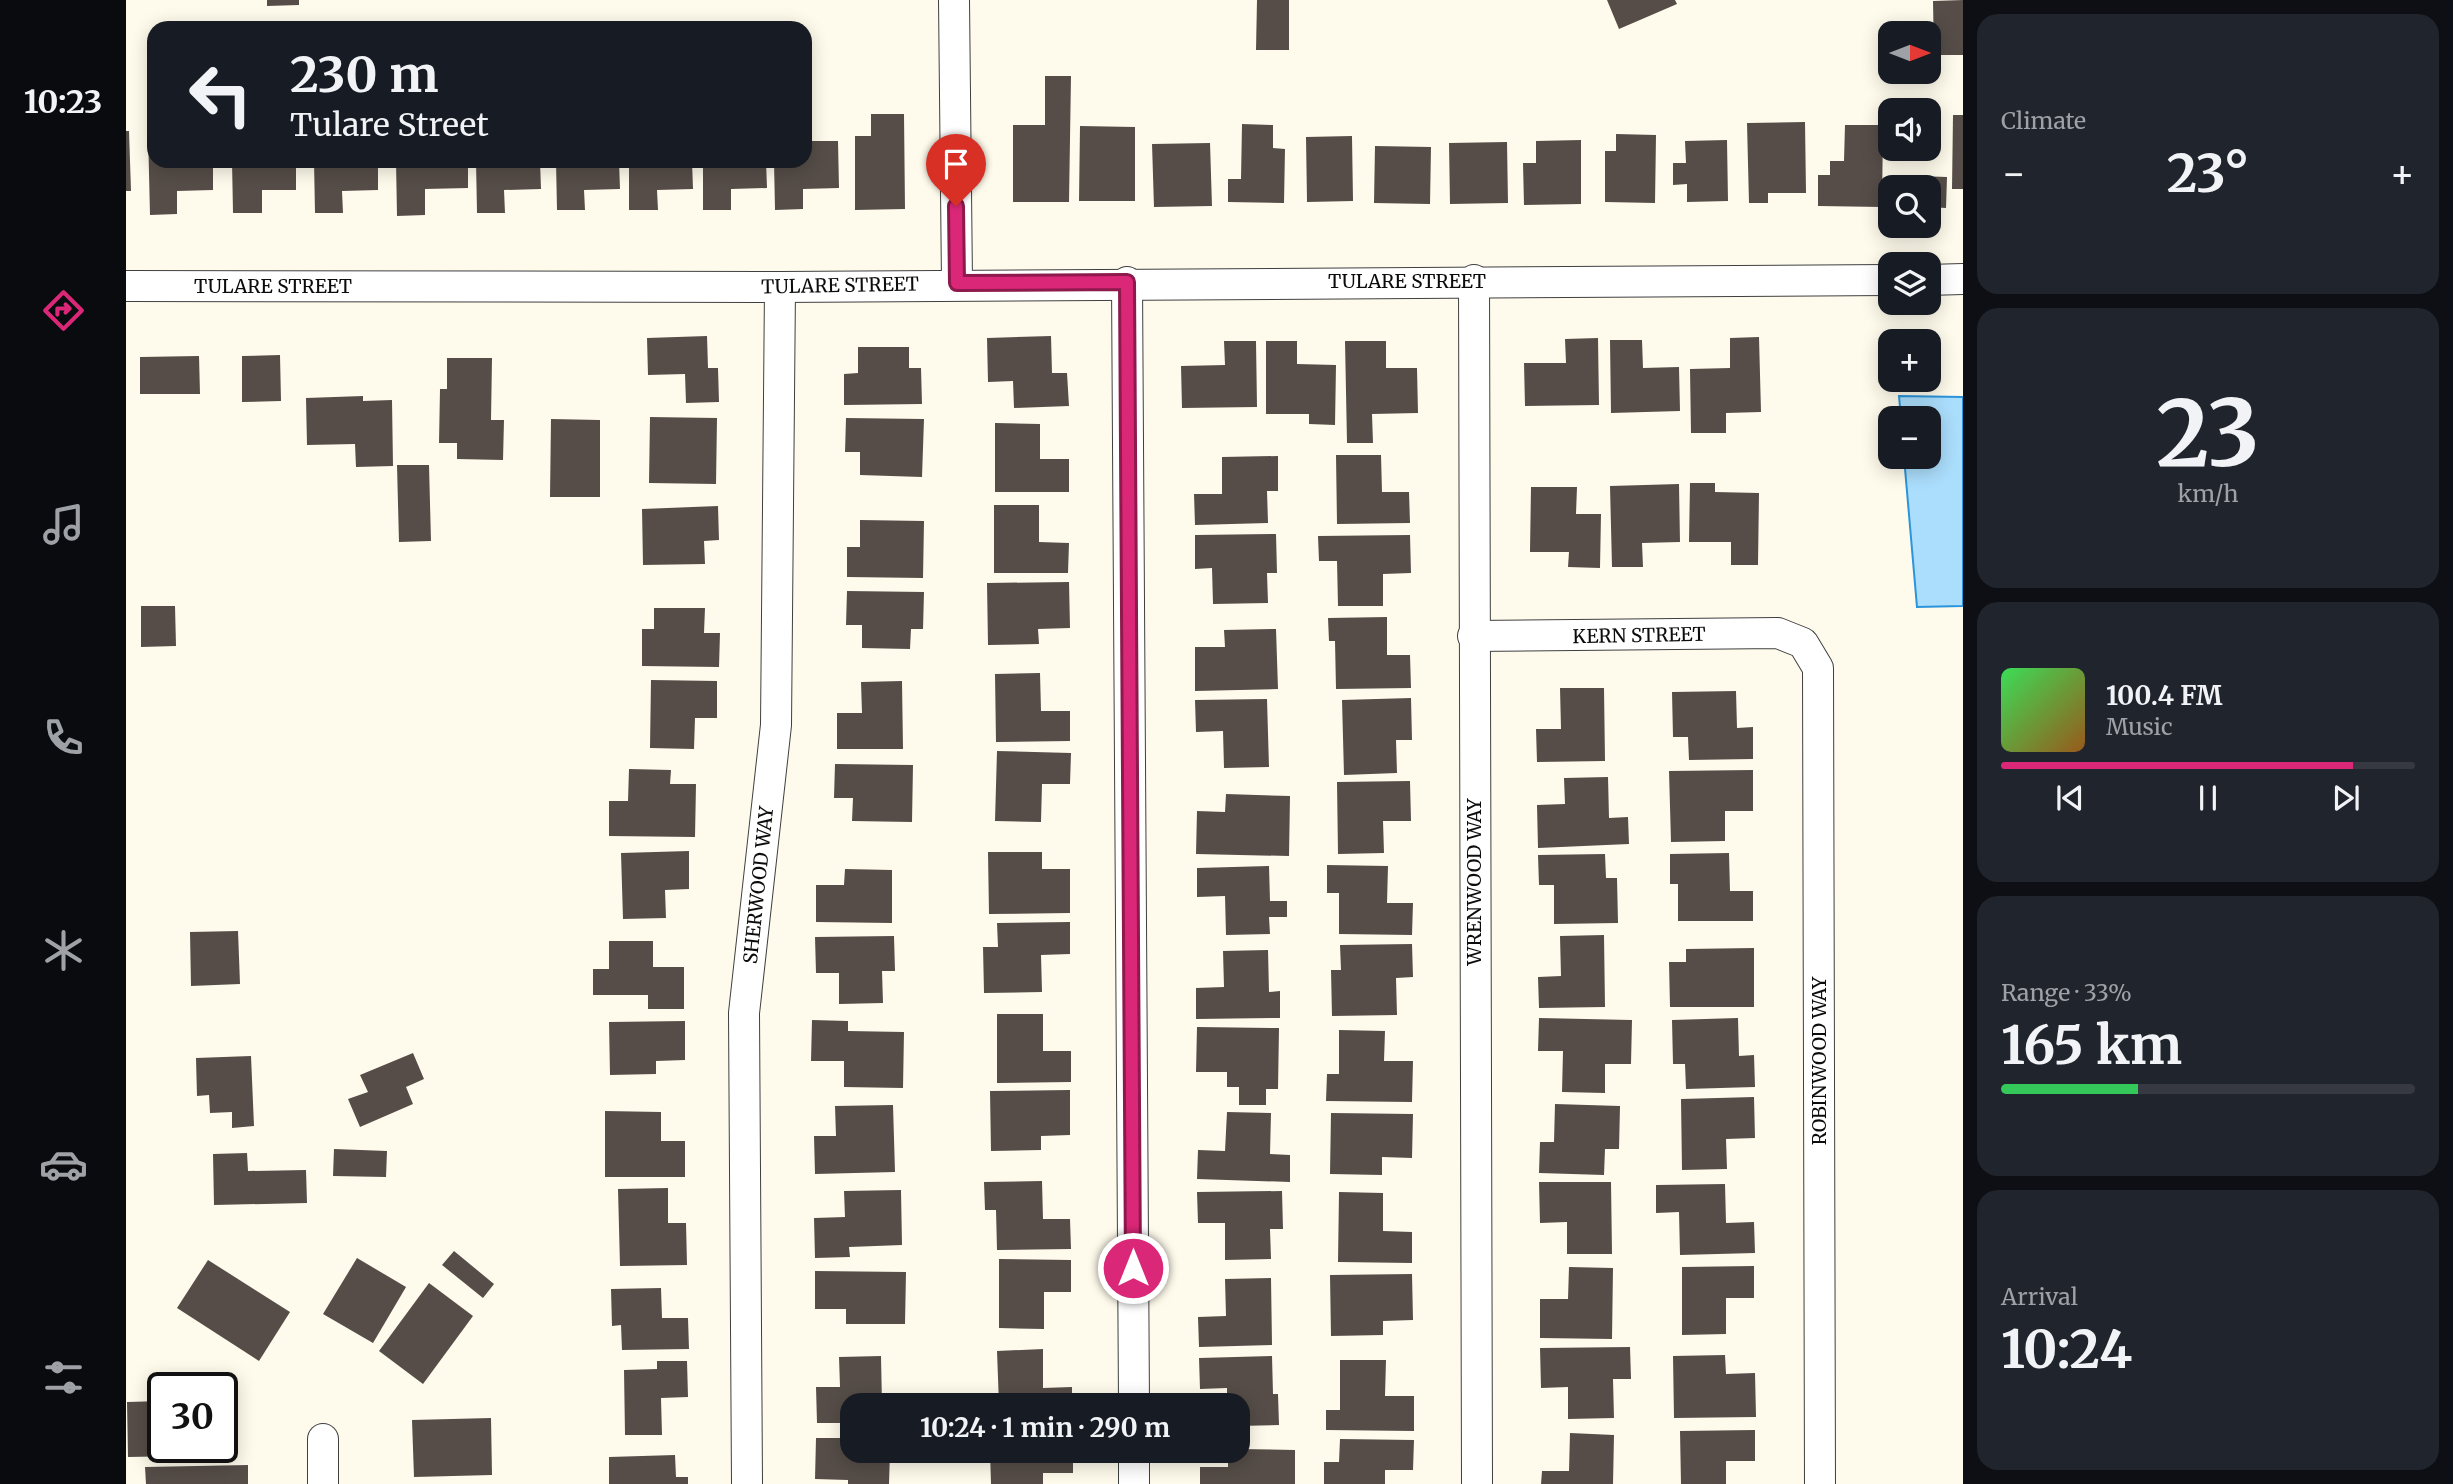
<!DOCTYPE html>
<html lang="en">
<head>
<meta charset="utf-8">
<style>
  :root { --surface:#171b24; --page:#20242c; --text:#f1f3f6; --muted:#9ea1a6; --line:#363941; --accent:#db2777 }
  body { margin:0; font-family:Merriweather,serif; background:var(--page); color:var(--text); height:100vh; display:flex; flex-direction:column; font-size:26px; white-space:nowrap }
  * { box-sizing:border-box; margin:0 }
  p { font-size:23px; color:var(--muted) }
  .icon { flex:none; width:38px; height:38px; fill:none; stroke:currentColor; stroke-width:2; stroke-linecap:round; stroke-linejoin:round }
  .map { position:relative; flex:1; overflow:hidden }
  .drawer { display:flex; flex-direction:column; gap:14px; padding:14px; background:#0d0f14; width:490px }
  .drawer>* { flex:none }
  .top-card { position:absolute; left:21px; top:21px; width:665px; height:147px; border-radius:21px; box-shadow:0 4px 18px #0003; background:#171b24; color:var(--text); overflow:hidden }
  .needle { width:46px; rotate:90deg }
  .controls { position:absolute; left:1752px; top:21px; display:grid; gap:14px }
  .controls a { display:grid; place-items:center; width:63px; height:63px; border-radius:14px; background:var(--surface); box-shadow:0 4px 18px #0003; font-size:35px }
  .speed { position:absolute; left:21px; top:1372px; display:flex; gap:14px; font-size:35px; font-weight:700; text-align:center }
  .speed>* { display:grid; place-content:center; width:91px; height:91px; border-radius:50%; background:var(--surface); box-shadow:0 4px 18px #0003; line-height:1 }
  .speed .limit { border:4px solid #111; border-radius:10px; background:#fff; color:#111 }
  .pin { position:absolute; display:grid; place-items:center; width:60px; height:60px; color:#fff; margin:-72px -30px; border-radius:50% 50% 50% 0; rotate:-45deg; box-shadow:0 0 7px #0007 }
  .pin .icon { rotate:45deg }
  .me { position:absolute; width:77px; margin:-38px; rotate:0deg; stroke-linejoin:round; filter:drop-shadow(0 0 5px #0008) }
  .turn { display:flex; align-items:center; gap:24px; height:147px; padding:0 28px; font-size:32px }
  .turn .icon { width:91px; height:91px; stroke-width:2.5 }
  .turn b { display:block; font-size:49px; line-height:60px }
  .big { font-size:52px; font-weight:700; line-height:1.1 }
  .drawer .tile { flex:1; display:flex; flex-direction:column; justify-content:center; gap:10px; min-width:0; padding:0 24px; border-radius:21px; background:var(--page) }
  .drawer .dial { align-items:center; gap:0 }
  .dial b { font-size:91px; line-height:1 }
  .song { display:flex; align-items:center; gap:21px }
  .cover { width:84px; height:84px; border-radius:10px; background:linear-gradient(135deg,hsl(130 70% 55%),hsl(30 70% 35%)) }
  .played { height:7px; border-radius:4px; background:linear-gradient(90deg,var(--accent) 85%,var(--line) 85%) }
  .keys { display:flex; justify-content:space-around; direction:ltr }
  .heat { display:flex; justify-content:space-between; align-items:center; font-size:38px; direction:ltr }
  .charge { height:10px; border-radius:5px; background:linear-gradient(90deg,#34c759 33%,var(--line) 0) }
  .trip { position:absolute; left:714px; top:1393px; width:410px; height:70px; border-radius:21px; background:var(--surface); box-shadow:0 4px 18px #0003; font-weight:700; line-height:70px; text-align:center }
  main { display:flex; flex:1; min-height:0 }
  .tabs { display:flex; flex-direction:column; width:126px; justify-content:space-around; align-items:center; background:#090b0e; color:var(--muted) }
  .tabs .icon { width:49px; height:49px }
  .tabs .selected { color:var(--accent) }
  .tabs b { font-size:32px; color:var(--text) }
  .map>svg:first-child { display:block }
  .water { fill:#abdefc; stroke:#2b94da; stroke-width:2 }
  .building { fill:#564d48 }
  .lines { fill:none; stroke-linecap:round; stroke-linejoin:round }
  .street-casing { stroke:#3f3f3f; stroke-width:32 }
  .street { stroke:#fff; stroke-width:30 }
  .route-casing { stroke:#8e194d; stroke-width:18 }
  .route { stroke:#db2777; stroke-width:12 }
  .labels { text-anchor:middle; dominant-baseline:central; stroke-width:7; stroke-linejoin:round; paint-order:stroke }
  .street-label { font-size:19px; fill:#0c0c0c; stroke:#fff }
</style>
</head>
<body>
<main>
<nav class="tabs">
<b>10:23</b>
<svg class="icon selected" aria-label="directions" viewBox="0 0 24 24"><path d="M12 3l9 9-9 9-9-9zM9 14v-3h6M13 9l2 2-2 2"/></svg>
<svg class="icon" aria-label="music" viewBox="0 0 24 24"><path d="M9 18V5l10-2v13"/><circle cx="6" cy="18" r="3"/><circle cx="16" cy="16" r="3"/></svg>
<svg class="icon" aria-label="phone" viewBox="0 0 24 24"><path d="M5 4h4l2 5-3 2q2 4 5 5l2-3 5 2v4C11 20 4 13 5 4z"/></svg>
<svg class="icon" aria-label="climate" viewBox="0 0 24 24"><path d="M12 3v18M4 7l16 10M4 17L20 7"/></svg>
<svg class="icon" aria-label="car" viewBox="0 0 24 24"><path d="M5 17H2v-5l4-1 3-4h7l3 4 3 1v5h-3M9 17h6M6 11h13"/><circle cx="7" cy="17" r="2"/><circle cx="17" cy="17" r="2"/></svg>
<svg class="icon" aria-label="filters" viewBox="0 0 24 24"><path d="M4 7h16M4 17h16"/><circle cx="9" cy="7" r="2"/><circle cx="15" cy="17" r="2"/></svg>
</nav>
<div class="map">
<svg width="1837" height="1484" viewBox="0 0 1837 1484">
  <rect width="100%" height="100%" fill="#fffbec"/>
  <!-- water -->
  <polygon class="water" points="1773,396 1837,397 1837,606 1791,607 1778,457 1802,457 1802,418 1775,418"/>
  <!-- building -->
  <g class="building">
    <polygon points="141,0 173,0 173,5 141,6"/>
    <polygon points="1131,0 1163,0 1163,50 1130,50"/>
    <polygon points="1481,0 1549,0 1551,4 1493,29"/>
    <polygon points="1837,0 1837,55 1808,55 1807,1"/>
    <polygon points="919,76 945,76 943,202 887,202 887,125 919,125"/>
    <polygon points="745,114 778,114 779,209 729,210 729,136 745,136"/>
    <polygon points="1827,115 1837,115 1837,189 1826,189"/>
    <polygon points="1679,122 1680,193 1642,193 1642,203 1623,203 1621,123"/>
    <polygon points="1116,124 1147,125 1147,148 1159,149 1158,203 1102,202 1102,179 1115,179"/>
    <polygon points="1719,125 1757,125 1756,207 1692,206 1692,175 1704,175 1704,161 1718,161"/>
    <polygon points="954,126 1009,127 1009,201 953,201"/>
    <polygon points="0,131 3,131 5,191 0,191"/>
    <polygon points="22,131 28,131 28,161 87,161 87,190 51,191 51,214 24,215"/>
    <polygon points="1490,134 1530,135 1529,203 1479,202 1479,151 1490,151"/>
    <polygon points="1226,136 1227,201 1181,202 1180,137"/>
    <polygon points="1455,140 1455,204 1398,205 1397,163 1410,163 1410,141"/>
    <polygon points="1601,140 1602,201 1561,202 1561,184 1547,185 1547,163 1560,163 1559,141"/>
    <polygon points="679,141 712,141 713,188 677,189 677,209 649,210 648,161 679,161"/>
    <polygon points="1381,142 1382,203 1324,204 1323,143"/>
    <polygon points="1084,143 1086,206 1028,207 1026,144"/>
    <polygon points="1249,146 1305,147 1304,204 1248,203"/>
    <polygon points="106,161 170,161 170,190 136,190 136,213 107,213"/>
    <polygon points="188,161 252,161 252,190 216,191 217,213 189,213"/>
    <polygon points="270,161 342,161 342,188 299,189 299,215 271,216"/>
    <polygon points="350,161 414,161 415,189 378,190 379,213 351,213"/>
    <polygon points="430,161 493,161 494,189 458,190 459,210 431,210"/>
    <polygon points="503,161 566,161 567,189 531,190 532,210 503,210"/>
    <polygon points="577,161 640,161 641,188 605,189 605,210 577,210"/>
    <polygon points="1792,176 1821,177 1820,208 1802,207 1802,187 1792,187"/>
    <polygon points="581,336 582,368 592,368 593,402 560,403 559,374 522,375 521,338"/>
    <polygon points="925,336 926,373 941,373 943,406 888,408 887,381 862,382 861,338"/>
    <polygon points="1633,337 1635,412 1600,413 1600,433 1565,433 1564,369 1604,368 1604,338"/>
    <polygon points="1472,338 1473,405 1399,406 1398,363 1440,363 1439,339"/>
    <polygon points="1484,340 1516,340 1517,368 1553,367 1554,411 1485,413"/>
    <polygon points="1098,341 1130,341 1131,407 1056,408 1055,366 1099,365"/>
    <polygon points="1140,341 1171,341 1171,364 1210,365 1209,425 1183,424 1183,414 1140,414"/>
    <polygon points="1219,341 1260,341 1260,368 1291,368 1292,413 1246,414 1247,443 1221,443"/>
    <polygon points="732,347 783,347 783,368 795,368 796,404 718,405 718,374 732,373"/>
    <polygon points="154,355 155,401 116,402 116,356"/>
    <polygon points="73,356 74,394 14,394 14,357"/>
    <polygon points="321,358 366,358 365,420 378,420 377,460 331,459 331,443 313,443 314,389 321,389"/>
    <polygon points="237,396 237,401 266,400 267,466 230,467 229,444 181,445 180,398"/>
    <polygon points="524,417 591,418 590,484 523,483"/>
    <polygon points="720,418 798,419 796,477 734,475 734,452 719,452"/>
    <polygon points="425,419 474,420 474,497 424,497"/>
    <polygon points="869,423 914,424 914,459 943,459 943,492 869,492"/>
    <polygon points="1210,455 1255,455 1256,492 1283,492 1284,523 1211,524"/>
    <polygon points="1152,456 1152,491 1141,491 1142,523 1069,525 1068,494 1096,494 1096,457"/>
    <polygon points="271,465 303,465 305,541 273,542"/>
    <polygon points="1564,483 1589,483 1589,492 1633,493 1632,565 1605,565 1605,542 1563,542"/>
    <polygon points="1553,484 1554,542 1516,543 1517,567 1486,567 1484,486"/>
    <polygon points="1405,487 1451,487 1450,514 1475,514 1474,568 1442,567 1443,552 1404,552"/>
    <polygon points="868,505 913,505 913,542 943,543 942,573 868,573"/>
    <polygon points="592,506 593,540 578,541 579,564 517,565 516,509"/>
    <polygon points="734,520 798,521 797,578 721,577 721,547 734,547"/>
    <polygon points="1150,534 1151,573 1141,573 1142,603 1087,604 1086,568 1069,569 1069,535"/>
    <polygon points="1284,535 1285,573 1257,574 1257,606 1212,606 1211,561 1193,561 1192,536"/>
    <polygon points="943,582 944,628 912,629 913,644 862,645 861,583"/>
    <polygon points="721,591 798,592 797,629 785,629 784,649 736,648 736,625 720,625"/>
    <polygon points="15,606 49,606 50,646 15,647"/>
    <polygon points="528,608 579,608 578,633 594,633 593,667 516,666 516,629 528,629"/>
    <polygon points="1261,617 1261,655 1284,655 1285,688 1210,689 1209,641 1203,641 1202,618"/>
    <polygon points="1150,629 1152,689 1069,691 1069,647 1099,647 1098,630"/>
    <polygon points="914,673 915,711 944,711 944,741 870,742 869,674"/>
    <polygon points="525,680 591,681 591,718 569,718 568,749 524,748"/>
    <polygon points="776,681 777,749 711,749 711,713 736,713 735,682"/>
    <polygon points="1434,688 1478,688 1479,761 1411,762 1410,729 1435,729"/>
    <polygon points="1610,691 1611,728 1627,727 1627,759 1563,760 1562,737 1547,737 1546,692"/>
    <polygon points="1285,698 1286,740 1270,740 1271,773 1218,775 1216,700"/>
    <polygon points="1141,699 1143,767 1098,768 1097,731 1070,732 1069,700"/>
    <polygon points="871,751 945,753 944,784 916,784 915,822 869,821"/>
    <polygon points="709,764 787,765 786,822 726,821 727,798 708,798"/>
    <polygon points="503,769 545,770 544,784 570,784 569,837 483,836 483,801 502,801"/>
    <polygon points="1627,770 1627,811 1599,811 1599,841 1545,842 1543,771"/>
    <polygon points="1482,777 1483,818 1502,817 1503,844 1412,848 1411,805 1439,804 1438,778"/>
    <polygon points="1284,781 1285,821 1257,821 1258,853 1212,854 1211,782"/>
    <polygon points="1100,794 1164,796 1163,856 1070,854 1071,811 1099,812"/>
    <polygon points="563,851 563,889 539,890 540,918 497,919 495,853"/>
    <polygon points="862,852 916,852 916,869 944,869 944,913 863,914"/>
    <polygon points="1603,853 1604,891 1627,891 1627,921 1552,921 1552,884 1544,884 1544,854"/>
    <polygon points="1479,854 1480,878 1491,878 1492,923 1428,924 1428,885 1413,885 1412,855"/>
    <polygon points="1201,865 1262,866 1261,903 1287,903 1286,935 1213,934 1213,893 1201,893"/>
    <polygon points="1143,866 1144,901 1161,901 1161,917 1143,917 1144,934 1100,935 1099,896 1071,897 1071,868"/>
    <polygon points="719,869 766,870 766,923 690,922 690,885 718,885"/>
    <polygon points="944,922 944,954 915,955 916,992 858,993 857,947 872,947 871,923"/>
    <polygon points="112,931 114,984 65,986 64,932"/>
    <polygon points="1478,935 1479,1007 1413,1008 1412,977 1435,976 1434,936"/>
    <polygon points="768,936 769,971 756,971 757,1003 713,1004 713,973 690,973 689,937"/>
    <polygon points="483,941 527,941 527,967 558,967 558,1009 522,1009 522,995 467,995 467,969 483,969"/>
    <polygon points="1286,944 1287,977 1270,978 1271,1015 1206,1016 1205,970 1215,970 1214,945"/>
    <polygon points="1628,948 1628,1007 1544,1007 1543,962 1560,962 1560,949"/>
    <polygon points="1142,950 1143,992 1154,991 1154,1018 1070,1019 1070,988 1098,987 1097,951"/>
    <polygon points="871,1014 917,1014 917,1051 945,1051 945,1082 871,1083"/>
    <polygon points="1413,1018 1506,1020 1505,1064 1479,1064 1479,1093 1436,1092 1437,1051 1412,1051"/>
    <polygon points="1612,1018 1613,1056 1628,1055 1629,1087 1560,1089 1559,1064 1547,1064 1546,1020"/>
    <polygon points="686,1020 722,1021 722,1031 778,1032 777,1088 718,1087 718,1061 685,1061"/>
    <polygon points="559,1021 559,1060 530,1061 530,1074 484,1075 483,1022"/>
    <polygon points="1071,1027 1153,1028 1152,1089 1140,1089 1140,1105 1113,1105 1113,1087 1101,1087 1101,1072 1070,1072"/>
    <polygon points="1213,1030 1259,1031 1258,1061 1287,1061 1286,1102 1200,1101 1201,1074 1213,1074"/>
    <polygon points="287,1053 298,1079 280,1087 287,1104 234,1127 222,1099 242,1092 234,1075"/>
    <polygon points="125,1056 128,1126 106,1128 106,1112 84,1113 83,1095 71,1096 70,1058"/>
    <polygon points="944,1090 944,1135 915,1136 915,1150 865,1151 864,1091"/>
    <polygon points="1628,1097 1629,1138 1600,1139 1601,1169 1556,1170 1555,1099"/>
    <polygon points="1429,1104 1494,1106 1493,1149 1479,1149 1478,1175 1413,1173 1414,1142 1428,1142"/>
    <polygon points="767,1105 769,1172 689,1174 688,1136 710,1136 709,1106"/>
    <polygon points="479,1111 535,1112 535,1141 559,1141 559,1177 479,1177"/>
    <polygon points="1101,1112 1145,1113 1144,1154 1164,1155 1164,1182 1071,1179 1072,1150 1099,1151"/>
    <polygon points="1205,1113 1287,1114 1286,1158 1256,1157 1256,1175 1204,1174"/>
    <polygon points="208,1149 261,1151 260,1177 207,1176"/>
    <polygon points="121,1153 122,1171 180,1170 181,1203 88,1205 87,1154"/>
    <polygon points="916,1181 917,1219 944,1219 945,1249 871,1250 870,1210 859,1210 858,1182"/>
    <polygon points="1413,1182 1485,1182 1486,1254 1441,1254 1441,1222 1414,1223"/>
    <polygon points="1599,1184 1600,1223 1628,1222 1629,1253 1554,1255 1553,1212 1530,1213 1530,1185"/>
    <polygon points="542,1188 542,1223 560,1223 561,1265 494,1266 492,1189"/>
    <polygon points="775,1190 776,1245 723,1247 724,1257 689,1258 688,1218 719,1217 718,1191"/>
    <polygon points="1156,1191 1157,1229 1144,1229 1145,1259 1099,1260 1099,1223 1072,1223 1071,1192"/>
    <polygon points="1213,1192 1257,1193 1257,1231 1286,1232 1286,1263 1212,1262"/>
    <polygon points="328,1251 368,1284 357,1298 316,1265"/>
    <polygon points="231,1258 280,1287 247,1343 197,1314"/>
    <polygon points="873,1259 945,1260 945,1292 918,1292 918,1329 873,1328"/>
    <polygon points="82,1260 164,1312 133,1361 51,1308"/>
    <polygon points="1628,1266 1628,1298 1600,1298 1600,1334 1556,1335 1556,1267"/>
    <polygon points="1443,1267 1487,1268 1486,1339 1414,1338 1414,1299 1442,1299"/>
    <polygon points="689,1271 780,1272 779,1324 720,1324 720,1309 689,1309"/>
    <polygon points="1286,1274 1287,1320 1257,1321 1257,1335 1205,1336 1204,1275"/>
    <polygon points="1145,1278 1146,1345 1073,1347 1072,1317 1100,1316 1099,1279"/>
    <polygon points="303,1283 347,1316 297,1384 253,1351"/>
    <polygon points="535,1288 536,1318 562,1318 563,1349 496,1350 495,1325 486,1326 485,1289"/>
    <polygon points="1504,1347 1505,1379 1487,1379 1488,1418 1442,1419 1442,1387 1415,1388 1414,1348"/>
    <polygon points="917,1349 917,1388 946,1387 946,1405 873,1405 871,1351"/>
    <polygon points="1599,1355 1600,1374 1629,1373 1630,1417 1548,1418 1547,1356"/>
    <polygon points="755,1356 756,1405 726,1405 726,1423 691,1423 690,1387 714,1387 713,1357"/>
    <polygon points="1146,1356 1147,1394 1152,1394 1153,1425 1111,1426 1111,1405 1101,1405 1101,1388 1074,1389 1073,1358"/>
    <polygon points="1214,1360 1260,1360 1259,1396 1288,1396 1288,1431 1200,1430 1200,1410 1214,1410"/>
    <polygon points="531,1361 561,1361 562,1397 535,1398 536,1435 499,1435 498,1370 531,1369"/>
    <polygon points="96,1400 107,1400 108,1455 2,1457 1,1402 37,1401 37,1447 96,1447"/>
    <polygon points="365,1418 366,1475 288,1477 286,1420"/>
    <polygon points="1629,1430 1629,1461 1600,1461 1600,1484 1555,1484 1554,1431"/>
    <polygon points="1444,1433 1488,1435 1487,1484 1415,1484 1416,1471 1443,1471"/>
    <polygon points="690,1438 726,1438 726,1451 764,1451 763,1484 722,1484 722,1480 689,1479"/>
    <polygon points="1214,1439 1288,1440 1287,1470 1259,1470 1259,1484 1198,1484 1198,1462 1213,1462"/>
    <polygon points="1111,1449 1169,1450 1169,1484 1074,1484 1074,1467 1102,1467 1102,1451"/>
    <polygon points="864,1451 947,1451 947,1473 917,1473 917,1484 865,1484"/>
    <polygon points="549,1455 550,1477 562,1477 562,1484 483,1484 483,1457"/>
    <polygon points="122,1465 122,1484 20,1484 19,1467"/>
  </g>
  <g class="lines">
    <!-- street casing -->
    <g class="street-casing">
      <g id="street">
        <polyline points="828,0 831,283"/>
        <polyline points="1348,280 1351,1484"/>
        <polyline points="1802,280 1837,279"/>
        <polyline points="1001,282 1008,1405"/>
        <polyline points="0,286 654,287 1764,280"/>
        <polyline points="1347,636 1652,633 1677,643 1692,668 1694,1484"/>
        <polyline points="197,1439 197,1484"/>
        <polyline points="1008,1451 1008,1484"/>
        <polyline points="621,1484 618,1013 650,725 654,287"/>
      </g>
    </g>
    <!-- street -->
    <use href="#street" class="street"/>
  </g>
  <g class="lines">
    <!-- route casing -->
    <g class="route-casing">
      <polyline id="route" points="830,206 831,283 1001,282 1007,1268"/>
    </g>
    <!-- route -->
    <use href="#route" class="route"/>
  </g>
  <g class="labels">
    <!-- street labels -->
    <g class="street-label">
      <text x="1281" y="281">TULARE STREET</text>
      <text transform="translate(714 285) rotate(-1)">TULARE STREET</text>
      <text x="147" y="286">TULARE STREET</text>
      <text transform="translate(1513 635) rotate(-1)">KERN STREET</text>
      <text transform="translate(1348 882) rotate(-90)">WRENWOOD WAY</text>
      <text transform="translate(632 885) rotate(-84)">SHERWOOD WAY</text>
      <text transform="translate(1693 1061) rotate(-90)">ROBINWOOD WAY</text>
    </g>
  </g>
</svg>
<div class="controls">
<a><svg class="needle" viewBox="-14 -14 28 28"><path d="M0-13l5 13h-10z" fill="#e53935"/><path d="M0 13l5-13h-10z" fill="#9ea1a6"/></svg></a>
<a><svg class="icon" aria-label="sound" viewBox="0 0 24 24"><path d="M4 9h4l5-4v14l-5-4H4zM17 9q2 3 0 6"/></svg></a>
<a><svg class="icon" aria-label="search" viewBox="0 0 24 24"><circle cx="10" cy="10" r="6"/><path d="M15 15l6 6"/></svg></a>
<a><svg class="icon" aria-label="layers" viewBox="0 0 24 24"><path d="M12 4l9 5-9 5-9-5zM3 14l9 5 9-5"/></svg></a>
<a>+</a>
<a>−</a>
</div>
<div class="speed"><div class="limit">30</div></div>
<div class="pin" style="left:830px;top:206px;background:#d93025"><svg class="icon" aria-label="arrive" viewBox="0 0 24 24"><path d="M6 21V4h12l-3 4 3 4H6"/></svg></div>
<svg class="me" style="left:1007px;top:1268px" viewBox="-20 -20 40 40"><circle r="17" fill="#db2777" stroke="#fff" stroke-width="3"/><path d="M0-11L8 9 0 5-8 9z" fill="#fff"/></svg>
<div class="trip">10:24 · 1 min · 290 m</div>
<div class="top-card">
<div class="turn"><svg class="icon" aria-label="left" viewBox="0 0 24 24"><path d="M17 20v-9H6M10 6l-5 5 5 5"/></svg><div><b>230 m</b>Tulare Street</div></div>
</div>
</div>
<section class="drawer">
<div class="tile"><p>Climate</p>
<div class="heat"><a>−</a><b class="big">23°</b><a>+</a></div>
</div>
<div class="tile dial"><b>23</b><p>km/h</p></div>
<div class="tile">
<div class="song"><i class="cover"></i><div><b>100.4 FM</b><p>Music</p></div></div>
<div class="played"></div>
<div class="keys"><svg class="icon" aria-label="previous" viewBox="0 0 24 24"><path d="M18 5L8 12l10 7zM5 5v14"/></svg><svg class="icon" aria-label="pause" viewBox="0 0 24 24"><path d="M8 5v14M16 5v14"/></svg><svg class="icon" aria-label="next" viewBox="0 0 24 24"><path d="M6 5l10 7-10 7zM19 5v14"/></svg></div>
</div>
<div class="tile"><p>Range · 33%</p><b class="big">165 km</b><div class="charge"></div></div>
<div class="tile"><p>Arrival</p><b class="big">10:24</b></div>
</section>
</main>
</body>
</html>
